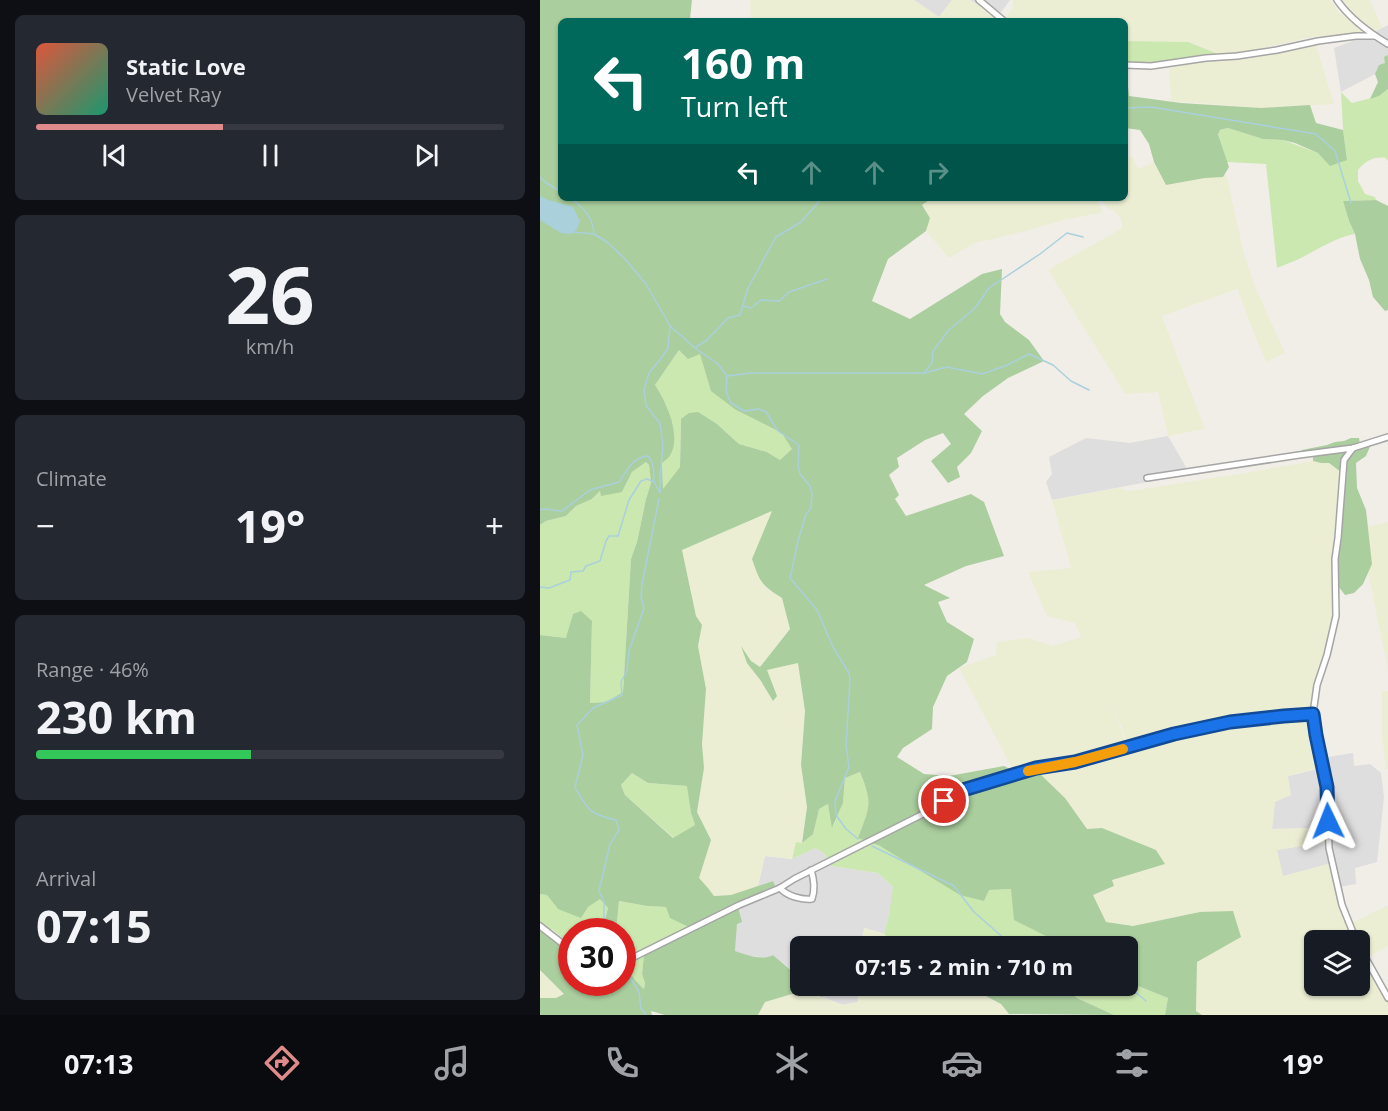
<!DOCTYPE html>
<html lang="en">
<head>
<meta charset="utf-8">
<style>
  :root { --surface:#171b24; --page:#242831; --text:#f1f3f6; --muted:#9ea1a6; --line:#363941; --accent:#df8b8b }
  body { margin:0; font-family:"Open Sans",sans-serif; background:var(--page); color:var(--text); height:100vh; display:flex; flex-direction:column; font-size:22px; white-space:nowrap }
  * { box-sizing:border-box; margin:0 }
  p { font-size:20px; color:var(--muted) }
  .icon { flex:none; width:33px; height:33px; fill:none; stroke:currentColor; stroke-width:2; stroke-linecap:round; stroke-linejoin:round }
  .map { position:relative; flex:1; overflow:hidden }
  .panel { display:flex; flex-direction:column; gap:15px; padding:15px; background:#0d0f14; width:540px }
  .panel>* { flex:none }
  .hud { position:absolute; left:18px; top:18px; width:570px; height:183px; border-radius:9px; box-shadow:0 2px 4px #0004; background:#00695c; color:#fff; overflow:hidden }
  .controls { position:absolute; left:764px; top:930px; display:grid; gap:12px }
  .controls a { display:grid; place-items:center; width:66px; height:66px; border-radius:9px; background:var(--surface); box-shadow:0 2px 4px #0004; font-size:30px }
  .speed { position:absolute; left:18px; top:918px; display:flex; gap:12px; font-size:30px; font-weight:700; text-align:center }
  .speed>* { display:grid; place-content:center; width:78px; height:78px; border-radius:50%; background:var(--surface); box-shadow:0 2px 4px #0004; line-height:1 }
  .speed .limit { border:9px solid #d22; background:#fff; color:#111 }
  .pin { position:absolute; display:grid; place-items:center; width:51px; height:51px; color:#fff; margin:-26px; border:3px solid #fff; border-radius:50%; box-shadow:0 2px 6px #0007 }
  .me { position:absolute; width:66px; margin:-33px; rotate:358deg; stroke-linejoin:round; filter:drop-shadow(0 0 4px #0008) }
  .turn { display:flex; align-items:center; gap:21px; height:126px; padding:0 24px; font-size:27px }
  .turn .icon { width:78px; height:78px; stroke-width:2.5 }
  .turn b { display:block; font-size:42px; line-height:51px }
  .lanes { display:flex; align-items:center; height:57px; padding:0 24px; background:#0003; justify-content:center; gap:30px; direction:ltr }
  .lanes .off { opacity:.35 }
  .big { font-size:45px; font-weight:700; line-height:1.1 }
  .panel .widget { flex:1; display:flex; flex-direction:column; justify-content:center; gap:9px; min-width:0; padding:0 21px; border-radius:9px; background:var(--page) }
  .panel .dial { align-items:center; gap:0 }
  .dial b { font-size:78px; line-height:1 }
  .song { display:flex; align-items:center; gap:18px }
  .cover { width:72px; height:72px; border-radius:9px; background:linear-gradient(135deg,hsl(10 70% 55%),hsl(160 70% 35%)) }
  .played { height:6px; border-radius:3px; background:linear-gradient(90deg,var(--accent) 40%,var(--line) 40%) }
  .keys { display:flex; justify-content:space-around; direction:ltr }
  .heat { display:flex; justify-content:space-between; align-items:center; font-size:33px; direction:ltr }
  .charge { height:9px; border-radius:4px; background:linear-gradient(90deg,#34c759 46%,var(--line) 0) }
  .trip { position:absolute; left:250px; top:936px; width:348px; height:60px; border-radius:9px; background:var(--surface); box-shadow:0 2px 4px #0004; font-weight:700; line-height:60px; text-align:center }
  .tab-bar { display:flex; height:96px; justify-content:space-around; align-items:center; background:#090b0e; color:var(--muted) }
  .tab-bar .icon { width:42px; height:42px }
  .tab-bar .on { color:var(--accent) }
  .tab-bar b { font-size:27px; color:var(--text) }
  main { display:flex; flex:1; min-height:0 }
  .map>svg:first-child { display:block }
  .residential { fill:#dfdede }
  .farmland { fill:#eceed4 }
  .grass { fill:#cbe8b0 }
  .forest { fill:#abce9e; fill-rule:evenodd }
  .water { fill:#aad0dc }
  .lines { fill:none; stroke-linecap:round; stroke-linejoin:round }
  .stream { stroke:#aad0dc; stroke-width:1.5 }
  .minor-casing { stroke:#a5a5a5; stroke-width:8 }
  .minor { stroke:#fff; stroke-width:5 }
  .route-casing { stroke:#114b97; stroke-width:15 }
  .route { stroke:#1a73e8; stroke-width:10 }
  .slow { stroke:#f59e0b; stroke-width:10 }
</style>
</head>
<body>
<main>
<section class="panel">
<div class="widget">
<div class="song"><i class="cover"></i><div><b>Static Love</b><p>Velvet Ray</p></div></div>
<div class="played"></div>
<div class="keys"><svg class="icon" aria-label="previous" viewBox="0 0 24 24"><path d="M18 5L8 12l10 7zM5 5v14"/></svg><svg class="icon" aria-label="pause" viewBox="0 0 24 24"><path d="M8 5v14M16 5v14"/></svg><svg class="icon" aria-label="next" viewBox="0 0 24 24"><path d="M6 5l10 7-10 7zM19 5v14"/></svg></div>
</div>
<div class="widget dial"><b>26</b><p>km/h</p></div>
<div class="widget"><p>Climate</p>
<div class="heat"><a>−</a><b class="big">19°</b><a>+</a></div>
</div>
<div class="widget"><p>Range · 46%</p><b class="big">230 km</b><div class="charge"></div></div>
<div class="widget"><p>Arrival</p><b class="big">07:15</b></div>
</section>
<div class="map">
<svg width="848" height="1015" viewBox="0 0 848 1015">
  <rect width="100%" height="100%" fill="#f1eee8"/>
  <!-- residential -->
  <g class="residential">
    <polygon points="374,0 412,0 399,17"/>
    <polygon points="429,0 470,0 456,19"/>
    <polygon points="848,25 848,76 841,71 801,92 794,48 826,36"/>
    <polygon points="628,436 650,474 512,500 506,482 512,474 509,457 546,438 590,443"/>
    <polygon points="813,753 814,766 830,764 841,773 844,797 837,862 815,868 816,884 799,887 793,863 743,877 736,850 786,842 785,828 732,829 735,802 748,776 783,768 781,758"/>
    <polygon points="275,848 284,853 291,866 338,873 354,888 349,915 344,934 325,928 321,946 261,946 261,975 253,971 233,955 228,958 209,956 195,951 198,907 233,881 218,886 225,856 252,859"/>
    <polygon points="281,986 318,986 318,1002 303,1005 283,997"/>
  </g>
  <!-- farmland -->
  <g class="farmland">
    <polygon points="210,0 374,0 399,17 412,0 430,0 464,21 211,21"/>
    <polygon points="473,0 790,0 799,12 823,31 822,33 772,37 696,54 678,54 648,42 585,41 585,21 468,21 465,19 473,8"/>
    <polygon points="802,0 830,0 842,28 835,31 816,18 809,11"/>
    <polygon points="776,45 794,104 721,108 631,101 629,68 672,60 695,59"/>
    <polygon points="592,156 598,169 614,162 627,185 686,174 704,254 714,284 745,353 726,362 715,336 697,289 622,316 665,429 628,436 618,392 585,394 508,270 579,230 582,229 582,222 580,217 574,211 567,208 562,198 585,198 585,159"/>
    <polygon points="392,198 557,198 562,211 561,213 523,220 486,231 435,243 409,258 386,231 390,218 382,205"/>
    <polygon points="773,461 781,463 789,463 799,470 793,617 776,680 773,685 771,708 766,711 686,718 685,714 682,719 590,743 587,742 571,700 586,744 531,761 513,763 476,771 472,768 419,668 456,655 457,642 488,638 512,646 541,637 535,623 507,616 488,572 531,568 512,500 578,488 589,491 705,473"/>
    <polygon points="232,511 226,588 242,598 250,629 220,667 211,661 203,649 233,701 236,696 227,670 258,663 265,711 261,765 267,807 262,843 256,842 252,859 225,856 218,886 191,895 173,896 168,888 158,878 171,840 157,812 164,768 162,744 166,689 158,646 162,625 156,616 142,550"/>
    <polygon points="848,522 848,670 828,572 832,564 828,526"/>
    <polygon points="842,691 848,691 848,769 846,769 842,736"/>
    <polygon points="765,716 770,719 772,722 781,768 748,776 751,795 735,802 732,829 785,828 787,842 737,850 743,876 788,864 803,918 813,940 774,940 774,986 819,986 819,951 848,1002 848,1015 662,1015 656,1011 657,962 700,937 660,912 593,926 566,922 553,895 574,887 571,880 624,864 616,850 562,828 547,829 525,798 496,770 539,764 662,730 705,722"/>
    <polygon points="848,905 848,946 829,957 812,923"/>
    <polygon points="324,928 344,934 357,946 321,946"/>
    <polygon points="0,970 4,975 25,994 16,998 0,998"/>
    <polygon points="318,986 427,986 461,1004 469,1014 475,1015 218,1015 225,1002 262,991 303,1005 318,1002"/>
  </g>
  <!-- grass -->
  <g class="grass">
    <polygon points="585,41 648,42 678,54 612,64 585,61"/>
    <path d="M848,89V161L846,158C834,156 825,161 818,170V181L825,194L835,197L836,200L803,201L809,221L815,234C794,238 777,250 759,259C752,262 744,265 737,268L726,164L687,162L678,133L680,130L688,128L723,139L743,140L778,153L807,160L803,130L801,92L812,103L839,96Z"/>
    <polygon points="139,350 161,354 196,410 238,431 243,435 253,449 240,460 227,452 199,444 177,424 141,419 140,467 123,490 122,462 128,409 121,395 115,385"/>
    <polygon points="106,462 109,465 111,483 106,499 97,542 91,559 83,692 66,702 50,703 52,621 33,614 27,638 0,635 0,525 6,521 26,516 36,506 52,499 61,490 82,492 92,472"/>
    <polygon points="320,772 328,793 329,808 319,838 449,890 471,889 523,946 472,946 468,945 467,946 357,946 344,934 349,915 353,887 338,873 291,866 284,853 275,848 252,859 256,842 262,843 272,834 279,809 288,804 293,827 303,803 305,778"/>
    <polygon points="92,773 108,783 148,786 151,813 155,825 134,838 85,795 81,785"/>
    <polygon points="0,894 7,895 18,909 48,907 60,898 68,908 62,931 32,932 31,945 12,929 8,931 0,924"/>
    <polygon points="79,901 107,906 126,907 151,928 98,953 83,949 82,932 76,932"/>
    <polygon points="104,955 102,974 105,983 104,989 95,980 84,964"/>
    <polygon points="588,982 628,998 625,1015 574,1015 537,998 522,986 588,986"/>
  </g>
  <!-- forest -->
  <g class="forest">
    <path d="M0,0H152L150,19L148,21H21V198H392L382,205L390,218L386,231L348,259L332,301L370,319L442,274L462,269L460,314L465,322L489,340L504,361L468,378L443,396L424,414L442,431L431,453L417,467L420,477L408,483L391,461L411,444L403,433L385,440L357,458L359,467L349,475L359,495L355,499L366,516L431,494L444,502L464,556L426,566L384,585L410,598L398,602L407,622L434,639L427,662L407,676L393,707L392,729L363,748L357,757L384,774L409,776L464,766L470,769L468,772L469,774L496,770L525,798L547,829L562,828L616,850L625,864L572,880L574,886L553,895L566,922L593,926L660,912L693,911L701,937L657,962L656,1011L662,1015H625L628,998L588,982V946H523L522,944L474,920L471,889L449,890L444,901L420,895L340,846L318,838C330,806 333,804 320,772L305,778L303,803L292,828L288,804L279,809L273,834L262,843L267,807L261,765L265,711L258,663L227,670L237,696L233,701L221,681L207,663L201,646L211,661L220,667L250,629L242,598C221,585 220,582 212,559L232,511L142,550L156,616L162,625L158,646L166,689L162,744L164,768L157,812L171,840L159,878L168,888L174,896L191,895L233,881L236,888L151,928L130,918L126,907L107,906L79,901L76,932L62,931L68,908L60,899L48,907L41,918L18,909L7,895L0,894V635L26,638L33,614L41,611L52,621L50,703L66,702L83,692L91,559L97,542L106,499L111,483L109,465L106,462L92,472L82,492L61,496L60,491L52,499L36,506L26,516L6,521L0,525ZM139,350L148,359L160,354L171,391L196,410L238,431L243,435L252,449L240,460L227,452L199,444L177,424L158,412L149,413L141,419L140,467L123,489L122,463C124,461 127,459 129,457C143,438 126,401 115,385ZM92,773L108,783L147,786L151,813L155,825L133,838L85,795L81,785Z"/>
    <polygon points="848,55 848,89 839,96 830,99 838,82 835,74 839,65 845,63 844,57"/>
    <polygon points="585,85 588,86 589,96 641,103 721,108 770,105 776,123 803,130 807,160 790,166 778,153 755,143 743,140 723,139 688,128 680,130 678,134 689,167 683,177 665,178 626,185 614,162 609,144 600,130 585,128"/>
    <polygon points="836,200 848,206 848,310 845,311 833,297 829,280 820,259 815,234 809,221 803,201"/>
    <polygon points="811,438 819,438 820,444 832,442 826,456 816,463 817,488 826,510 832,564 823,584 814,593 805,595 795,582 801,472 789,463 781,463 773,461 773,452 760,453 762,450 787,445 795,442 804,441"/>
    <path d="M198,907L202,922L197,924L195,951C207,955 222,961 233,955L253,972L261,975V986H281L283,997L262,991L225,1002L218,1015H125L111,1011L112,1015H0V998H16L24,994L0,970V928L31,953L32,982H82L83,964H84L95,980L104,989L105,983L102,974L104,955Z"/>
    <polygon points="427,986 522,986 537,998 574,1015 469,1014 461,1004"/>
  </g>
  <!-- water -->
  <path class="water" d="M0,196C10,202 22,203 33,207L40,221L37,229L31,234L21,233L0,220Z"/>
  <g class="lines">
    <!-- stream -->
    <g class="stream">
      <polyline points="585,108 611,107 776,134 795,151 811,203"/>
      <polyline points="0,177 5,182 21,192"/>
      <path d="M30,198C44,208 52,216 54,233"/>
      <polyline points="32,232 54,234 67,242 85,259 106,284 130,326 155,348 178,364 187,376 186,391 191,403 204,411 219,409 226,412 238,431 259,445 258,466 260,474 270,486 272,494 271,508 266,514 258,541 250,578 277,610 293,647 309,673 310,680 306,745 309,767 295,801 296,815 306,829 318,839"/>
      <polyline points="203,306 211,308 221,300 239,301 249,292 287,279"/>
      <polyline points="156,347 167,340 188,318 200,315 208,288 236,237 261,222 282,198"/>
      <polyline points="384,373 392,363 393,351 409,330 435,308 449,288 500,254 527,233 543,237"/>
      <polyline points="187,376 211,373 384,373 407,367 442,374 465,366 489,354 513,365 531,381 549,390"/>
      <polyline points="120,492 120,477 123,445 120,424 106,405 104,390 109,373 123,356 128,348 130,327"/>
      <path d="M0,510L3,509L22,511L50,490L79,482C87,470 93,457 108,456C114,463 114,472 114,481"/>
      <polyline points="0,587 9,588 30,580 31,572 43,571 46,566 60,561 66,541 69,536 78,536 89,500 101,481 107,479 114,482 120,493"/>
      <polyline points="332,846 414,886 434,912 467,941 481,946"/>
      <path d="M69,932L64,925V902L59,891L70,844L79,830L76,820C49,814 48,810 35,787L43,755L37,725L53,708L82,695L81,682L87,671L89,651L104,608L101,597L102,584L119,499"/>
      <polyline points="84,968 99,992 101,1008 106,1015"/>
      <polyline points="588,986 606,1001"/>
    </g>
    <!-- minor casing -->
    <g class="minor-casing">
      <g id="minor">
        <polyline points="439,0 464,21"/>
        <path d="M797,0C810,19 828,32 848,44"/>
        <polyline points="585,65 611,66 666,58 697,56 737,50 778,41 816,36 835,36"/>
        <polyline points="813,448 804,460 798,538 795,559 796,616 787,655 777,685 773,714 776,735 787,787 789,848 802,905 816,940"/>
        <polyline points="607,478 759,455 813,448 848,437"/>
        <path d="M240,888C247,896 261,900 272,899C275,890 274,879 271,870"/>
        <polyline points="0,926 32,951"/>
        <polyline points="819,946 848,998"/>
        <polyline points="82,963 199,905 240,888 254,879 385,813 423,790 496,768 535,762 634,734 690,722 744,716 773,714"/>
      </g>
    </g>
    <!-- minor -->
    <use href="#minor" class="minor"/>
  </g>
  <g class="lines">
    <!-- route casing -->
    <g class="route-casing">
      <polyline id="route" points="404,801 423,790 496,768 535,762 634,734 690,722 744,716 773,714 776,735 787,787 788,821"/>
    </g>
    <!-- route -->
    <use href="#route" class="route"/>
    <!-- slow -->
    <polyline class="slow" points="488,771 535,762 583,749"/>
  </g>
</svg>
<div class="controls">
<a><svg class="icon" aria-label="layers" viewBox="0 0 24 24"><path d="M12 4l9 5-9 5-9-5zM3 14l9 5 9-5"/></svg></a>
</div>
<div class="speed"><div class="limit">30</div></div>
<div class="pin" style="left:404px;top:801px;background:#d93025"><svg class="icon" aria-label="arrive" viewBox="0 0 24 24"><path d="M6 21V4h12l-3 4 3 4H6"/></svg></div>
<svg class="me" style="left:788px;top:821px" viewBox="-20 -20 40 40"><path d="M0-17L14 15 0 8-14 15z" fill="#1a73e8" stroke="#fff" stroke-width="4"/></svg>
<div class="trip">07:15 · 2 min · 710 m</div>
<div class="hud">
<div class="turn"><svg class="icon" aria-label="left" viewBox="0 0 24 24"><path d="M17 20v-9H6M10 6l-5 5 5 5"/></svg><div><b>160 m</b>Turn left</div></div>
<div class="lanes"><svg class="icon" aria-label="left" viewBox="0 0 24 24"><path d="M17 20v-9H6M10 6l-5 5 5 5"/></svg><svg class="icon off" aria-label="ahead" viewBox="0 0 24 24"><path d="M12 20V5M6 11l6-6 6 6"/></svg><svg class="icon off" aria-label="ahead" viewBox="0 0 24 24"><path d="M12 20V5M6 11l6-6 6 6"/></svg><svg class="icon off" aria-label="right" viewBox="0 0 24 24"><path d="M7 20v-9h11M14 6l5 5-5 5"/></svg></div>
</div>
</div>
</main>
<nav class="tab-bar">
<b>07:13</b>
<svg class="icon on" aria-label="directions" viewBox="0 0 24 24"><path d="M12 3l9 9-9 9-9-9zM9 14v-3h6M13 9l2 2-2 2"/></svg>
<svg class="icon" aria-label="music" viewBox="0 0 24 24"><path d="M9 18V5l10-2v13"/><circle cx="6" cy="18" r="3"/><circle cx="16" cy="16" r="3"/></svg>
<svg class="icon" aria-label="phone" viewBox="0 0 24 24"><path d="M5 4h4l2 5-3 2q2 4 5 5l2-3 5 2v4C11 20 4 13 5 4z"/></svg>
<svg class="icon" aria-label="climate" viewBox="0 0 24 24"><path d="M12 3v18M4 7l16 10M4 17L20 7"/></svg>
<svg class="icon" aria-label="car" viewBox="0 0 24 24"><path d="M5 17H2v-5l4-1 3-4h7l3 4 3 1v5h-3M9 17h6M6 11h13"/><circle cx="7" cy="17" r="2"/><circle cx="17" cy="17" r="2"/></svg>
<svg class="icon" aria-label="filters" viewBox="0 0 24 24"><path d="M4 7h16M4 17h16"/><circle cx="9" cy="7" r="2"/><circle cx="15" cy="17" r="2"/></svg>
<b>19°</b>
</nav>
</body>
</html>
